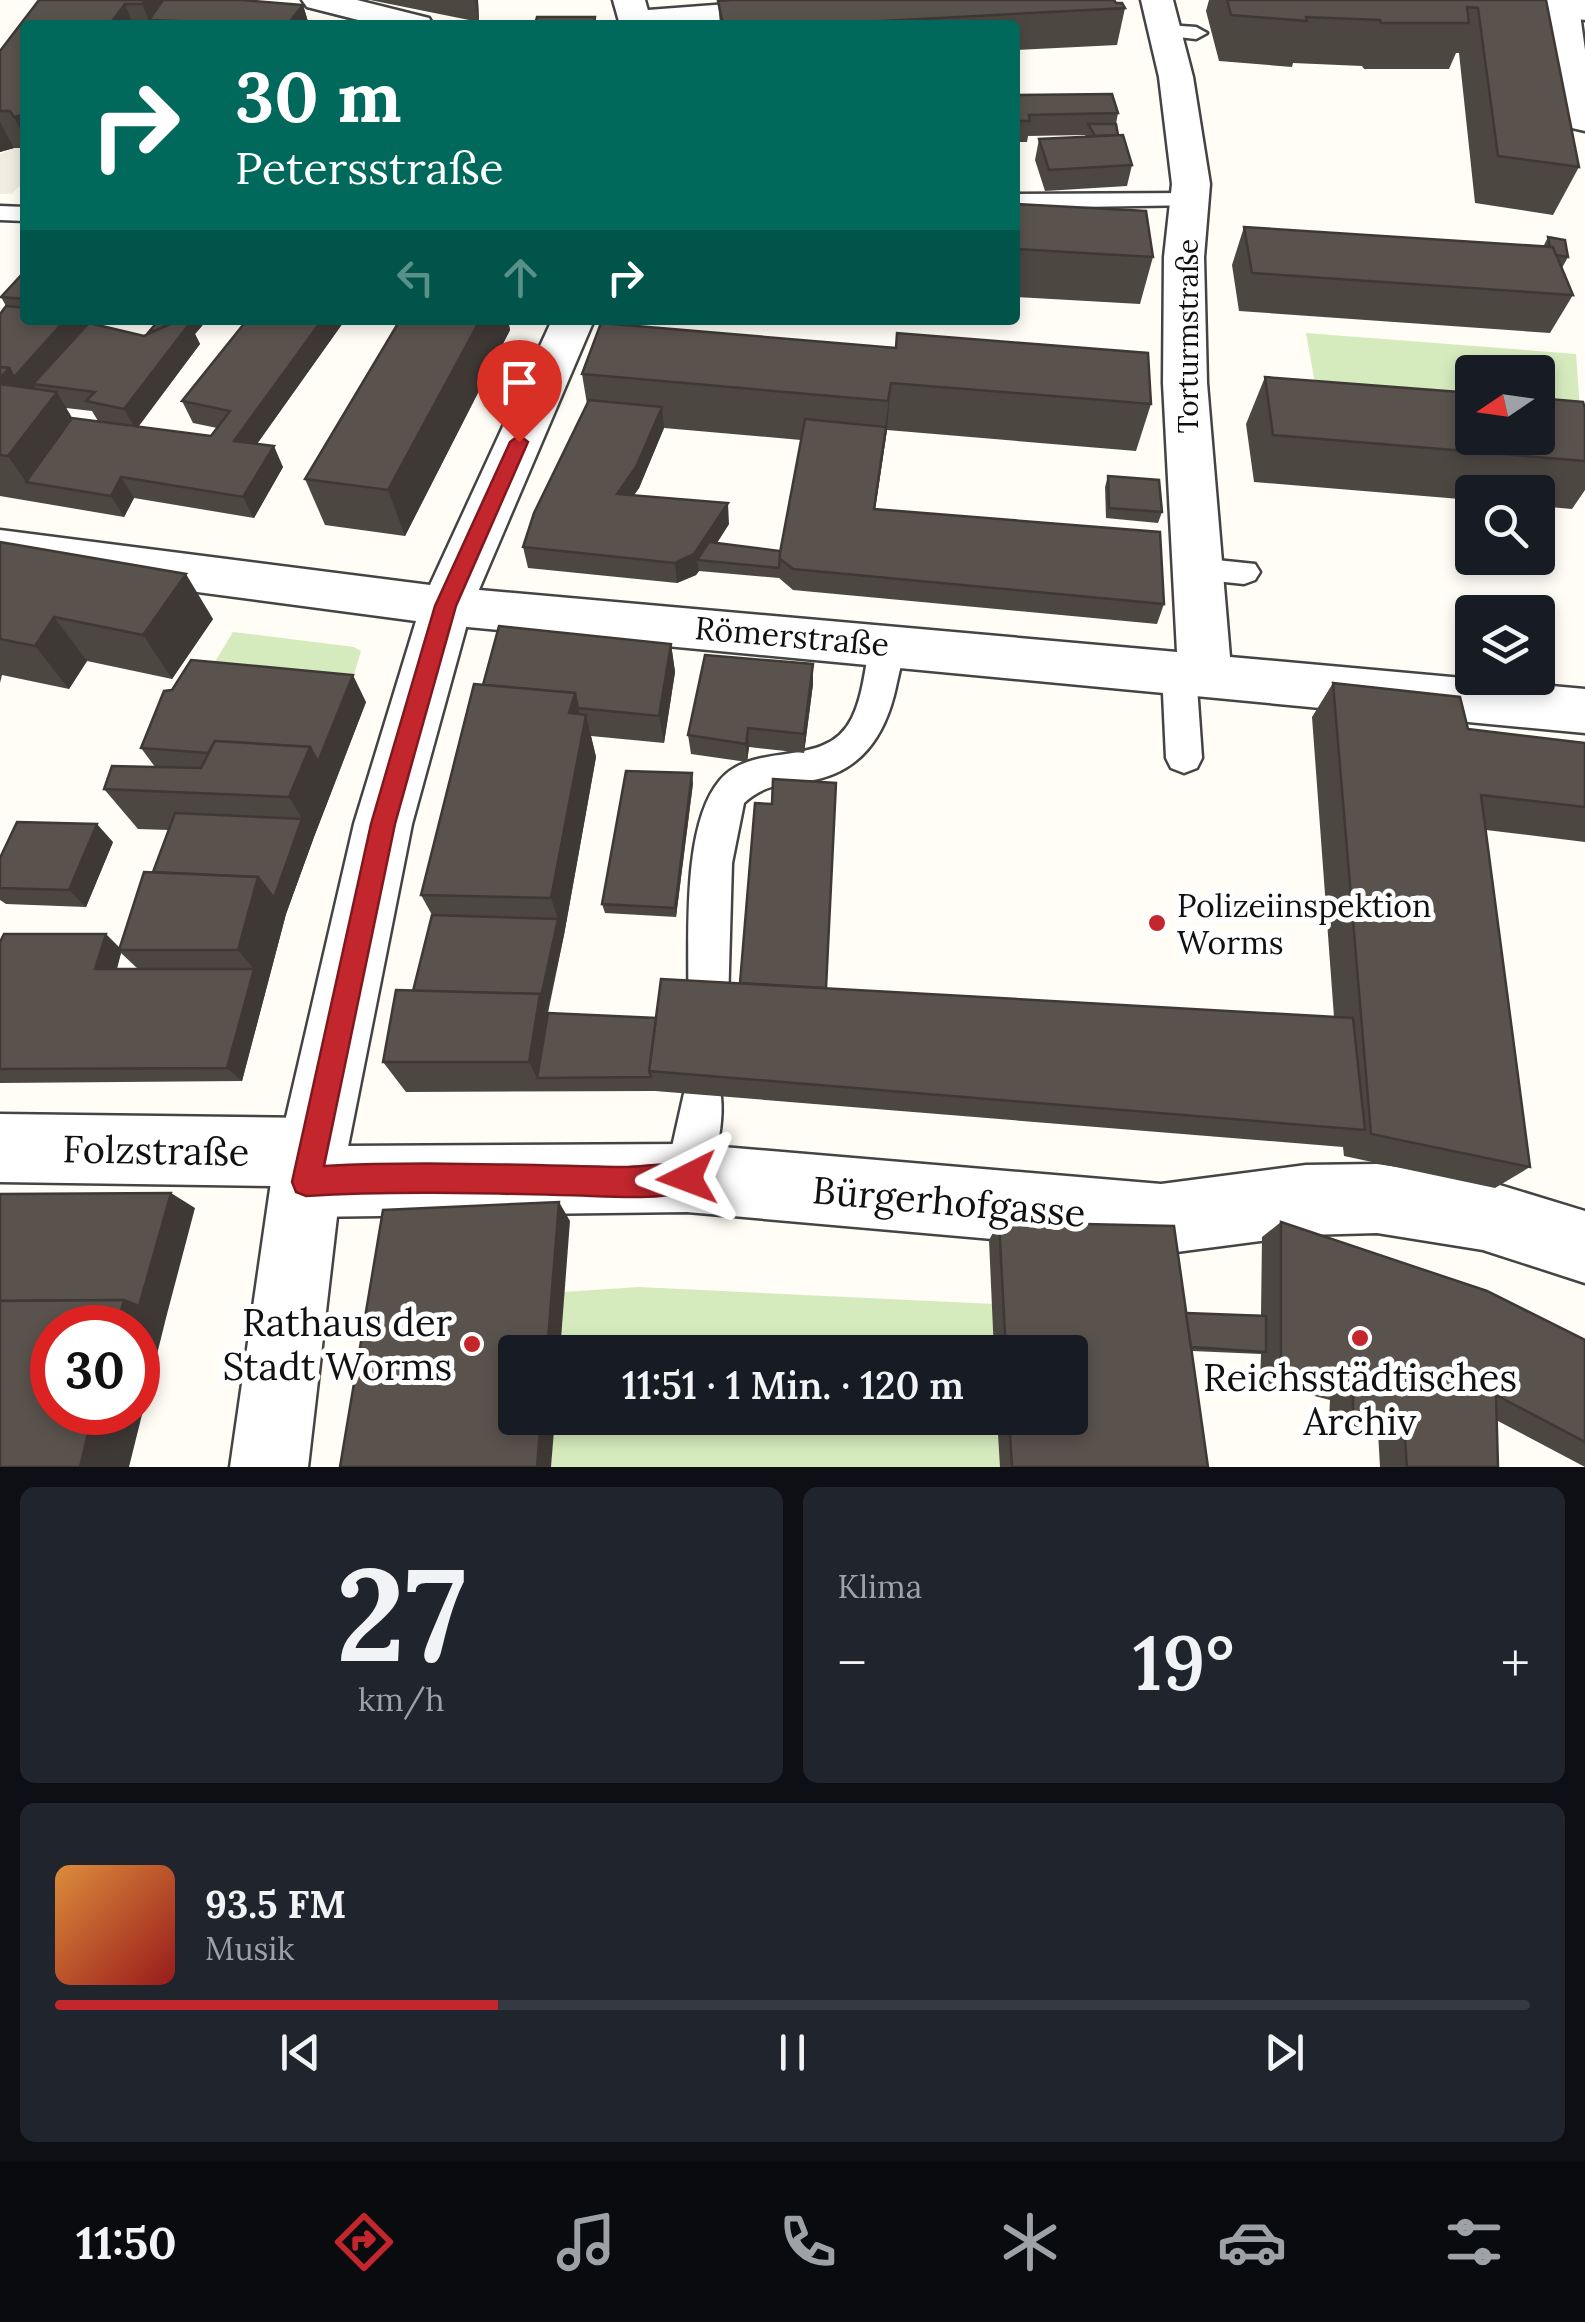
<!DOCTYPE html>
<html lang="de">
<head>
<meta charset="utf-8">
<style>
  :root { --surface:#171b24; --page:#20242c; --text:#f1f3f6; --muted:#9ea1a6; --line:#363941; --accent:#c4262e }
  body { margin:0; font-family:Lora,serif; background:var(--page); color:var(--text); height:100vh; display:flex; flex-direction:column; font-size:38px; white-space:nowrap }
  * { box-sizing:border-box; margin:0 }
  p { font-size:32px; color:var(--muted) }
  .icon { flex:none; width:55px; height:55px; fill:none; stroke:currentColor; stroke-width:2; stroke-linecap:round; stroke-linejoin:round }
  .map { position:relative; height:1467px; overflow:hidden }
  .drawer { display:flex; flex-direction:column; gap:20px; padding:20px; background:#0d0f14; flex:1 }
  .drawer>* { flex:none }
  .guide { position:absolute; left:20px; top:20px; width:1000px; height:305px; border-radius:10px; box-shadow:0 5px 15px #0003; background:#00695c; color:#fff; overflow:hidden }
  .needle { width:65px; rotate:257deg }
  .fabs { position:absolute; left:1455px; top:355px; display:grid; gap:20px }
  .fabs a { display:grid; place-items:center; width:100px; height:100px; border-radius:10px; background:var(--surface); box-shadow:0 5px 15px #0003; font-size:50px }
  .speed { position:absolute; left:30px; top:1305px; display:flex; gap:20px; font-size:50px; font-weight:700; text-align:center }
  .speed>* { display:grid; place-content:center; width:130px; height:130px; border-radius:50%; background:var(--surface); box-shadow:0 5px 15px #0003; line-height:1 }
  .speed .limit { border:15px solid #d22; background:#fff; color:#111 }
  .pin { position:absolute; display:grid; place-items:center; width:85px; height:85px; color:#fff; margin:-102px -42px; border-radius:50% 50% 50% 0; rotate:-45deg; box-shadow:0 0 10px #0007 }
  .pin .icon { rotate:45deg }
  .me { position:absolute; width:110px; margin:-55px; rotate:267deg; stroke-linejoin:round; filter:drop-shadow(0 0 8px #0008) }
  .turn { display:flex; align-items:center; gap:35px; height:210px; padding:0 50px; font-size:45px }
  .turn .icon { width:130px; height:130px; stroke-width:2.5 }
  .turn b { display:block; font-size:70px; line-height:85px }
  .lanes { display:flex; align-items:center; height:95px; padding:0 50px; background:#0003; justify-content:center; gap:50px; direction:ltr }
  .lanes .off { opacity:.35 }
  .big { font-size:75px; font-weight:600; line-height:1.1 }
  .drawer .tile { flex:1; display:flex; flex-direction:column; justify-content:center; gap:15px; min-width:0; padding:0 35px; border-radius:15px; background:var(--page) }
  .drawer .dial { align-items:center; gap:0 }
  .dial b { font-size:130px; line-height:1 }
  .song { display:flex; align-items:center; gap:30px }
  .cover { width:120px; height:120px; border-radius:15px; background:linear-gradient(135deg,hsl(30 70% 55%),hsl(0 70% 35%)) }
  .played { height:10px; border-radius:5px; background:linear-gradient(90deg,var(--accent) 30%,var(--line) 30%) }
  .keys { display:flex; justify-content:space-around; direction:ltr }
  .heat { display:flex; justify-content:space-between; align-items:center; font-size:55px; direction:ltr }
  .drawer .tiles { flex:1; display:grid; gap:20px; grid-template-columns:1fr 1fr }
  .tile:last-child { grid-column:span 2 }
  .trip { position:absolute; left:498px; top:1335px; width:590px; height:100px; border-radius:10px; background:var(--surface); box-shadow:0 5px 15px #0003; font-weight:600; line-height:100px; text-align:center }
  .tab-bar { display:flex; height:160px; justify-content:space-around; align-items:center; background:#090b0e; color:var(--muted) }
  .tab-bar .icon { width:70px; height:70px }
  .tab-bar .current { color:var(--accent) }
  .tab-bar b { font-size:45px; color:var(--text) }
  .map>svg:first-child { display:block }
  .green { fill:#d5ebbd }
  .plaza { fill:#f1ede2 }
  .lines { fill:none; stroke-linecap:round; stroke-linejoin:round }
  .service-casing { stroke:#444; stroke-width:5 }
  .minor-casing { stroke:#444; stroke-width:5 }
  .tertiary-casing { stroke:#444; stroke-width:5 }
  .service { fill:#fff; fill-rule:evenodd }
  .minor { fill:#fff; fill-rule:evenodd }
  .tertiary { fill:#fff; fill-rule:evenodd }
  .wall { fill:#4d4742; fill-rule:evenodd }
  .shaded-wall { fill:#3f3936 }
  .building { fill:#5a524d; stroke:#3f3936; stroke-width:2.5 }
  .route { fill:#c4262e; stroke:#7f191e; stroke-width:2.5 }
  .poi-dot { fill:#c4262e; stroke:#fff; stroke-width:4 }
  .labels { text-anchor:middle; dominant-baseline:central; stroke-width:10; stroke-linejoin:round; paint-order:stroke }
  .far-street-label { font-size:28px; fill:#111; stroke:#fff }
  .street-label { font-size:32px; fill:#111; stroke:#fff }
  .poi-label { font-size:32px; fill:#111; stroke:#fff; text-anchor:start }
  .near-street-label { font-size:38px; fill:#111; stroke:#fff }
  .near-poi-label { font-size:38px; fill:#111; stroke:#fff; text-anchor:end }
</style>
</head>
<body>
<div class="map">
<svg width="1585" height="1467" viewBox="0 0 1585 1467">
  <rect width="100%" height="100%" fill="#fffdf5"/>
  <!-- green -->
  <g class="green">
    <polygon points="1306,333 1576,354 1582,438 1538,435 1538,372 1472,372 1472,429 1321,417"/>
    <polygon points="233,632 354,647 361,651 353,678 208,673"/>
    <polygon points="639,1287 994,1304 996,1352 559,1352 563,1292"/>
    <polygon points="554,1418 999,1418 1001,1467 551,1467"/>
  </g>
  <!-- plaza -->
  <polygon class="plaza" points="14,148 25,148 25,187 18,187 12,194 0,194 0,154"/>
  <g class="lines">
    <!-- service casing -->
    <g class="service-casing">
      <g id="service">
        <polygon points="1167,25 1196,27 1207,33 1196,39 1160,35 1156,31"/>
        <polygon points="1190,193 1199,195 1202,200 1199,205 1015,208 1015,194"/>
        <polygon points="0,206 25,207 25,221 0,220"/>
        <polygon points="1197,558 1255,564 1260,572 1255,580 1244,584 1186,578 1181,570 1186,562"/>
        <path d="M887,631L899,635C907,650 899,671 896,687C885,737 860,773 808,781C782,784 763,785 744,803L732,863L728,1004L722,1017L708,1023L694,1017L688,1004C690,944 680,827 720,780C755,739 826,771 852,718C863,696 865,668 870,644L875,635Z"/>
        <polygon points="1179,659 1191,663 1196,672 1202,758 1197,768 1184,773 1171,768 1166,758 1162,672 1167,663"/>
        <path d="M702,1074L717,1080C729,1110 715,1164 703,1194L687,1200L671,1194L665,1178L687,1080Z"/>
      </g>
    </g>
    <!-- minor casing -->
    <g class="minor-casing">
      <g id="minor">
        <polygon points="302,0 357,0 429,18 433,25 378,25 307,7"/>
        <polygon points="781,0 922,0 917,7 906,10 709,25 621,25 619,21 623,14 635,11"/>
        <polygon points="1141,0 1173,0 1193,77 1210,184 1204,257 1207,383 1230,657 1585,689 1585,733 446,625 428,620 420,606 428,592 446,587 1177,652 1163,383 1164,257 1172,184 1159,77"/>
        <polygon points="1495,0 1585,0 1585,20 1511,10 1500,7"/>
        <polygon points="0,1114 313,1118 337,1128 345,1146 687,1144 1161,1184 1306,1165 1377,1164 1483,1180 1585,1211 1585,1283 1483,1250 1377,1233 1306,1235 1161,1254 687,1212 306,1217 282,1206 273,1186 0,1182"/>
      </g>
    </g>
    <!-- tertiary casing -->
    <g class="tertiary-casing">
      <g id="tertiary">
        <polygon points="613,0 645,0 652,25 620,25"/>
        <polygon points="1546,0 1578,0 1585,50 1585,131 1572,128 1567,120 1548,37"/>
        <polygon points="552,320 594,320 472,606 412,824 341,1182 308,1467 230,1467 271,1182 354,824 416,621 0,566 0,530 430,585"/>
      </g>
    </g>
    <!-- service -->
    <use href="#service" class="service"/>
    <!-- minor -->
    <use href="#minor" class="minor"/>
    <!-- tertiary -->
    <use href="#tertiary" class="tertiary"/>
  </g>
  <!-- wall -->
  <g class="wall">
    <polygon points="39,0 303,5 309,25 25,25 25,148 14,148 0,152 0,51"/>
    <polygon points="370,0 478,0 479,22"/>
    <polygon points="1209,0 1546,0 1579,167 1553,215 1475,203 1459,53 1456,53 1449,69 1364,69 1362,66 1293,63 1292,67 1219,61 1206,11"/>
    <polygon points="718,1 1116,3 1125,8 1117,45 1015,50 1015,25 720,25"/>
    <polygon points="1015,95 1118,113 1116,124 1118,135 1132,165 1127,186 1045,191 1035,160 1039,139 1086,137 1085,135 1028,136 1027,142 1015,142"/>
    <polygon points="1015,204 1153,257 1140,304 1015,297"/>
    <polygon points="1244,227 1543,247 1548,237 1568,257 1562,268 1573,295 1550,333 1239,311 1232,265"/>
    <path d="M25,271V320H97L93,324L144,336L159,320H207L195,334L200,344L138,426L211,436L217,428L193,423L182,401L247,320H345L257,444L283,467L254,518L134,498L124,517L0,496V314L6,306L1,297ZM66,408L92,411L98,421L72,418Z"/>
    <polygon points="400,320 508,320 510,330 405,536 325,525 305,479"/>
    <path d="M601,323L1151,404L1136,451L887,430L875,509L1164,604L1157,624L793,590L779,578L699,571L696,575L677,583L528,568L523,547L587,404L582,374ZM664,428L801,440L780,551L717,543L729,524L634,495L639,488Z"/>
    <polygon points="1265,377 1585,408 1585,490 1572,509 1538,506 1538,492 1472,492 1472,500 1254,482 1246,424"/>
    <polygon points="1108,476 1162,512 1158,523 1106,518 1105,487"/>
    <polygon points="0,542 213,619 172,679 87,661 69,689 2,675 0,683"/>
    <polygon points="671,644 675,672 664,743 591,736 596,757 564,935 548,1013 656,1018 826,988 1334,1017 1312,717 1333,683 1468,729 1585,743 1585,842 1486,830 1530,1167 1495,1188 1344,1156 1343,1147 655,1091 406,1092 383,1062 413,991 432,915 421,895 483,685"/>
    <polygon points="813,664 813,684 804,753 749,747 747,762 691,754 688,735"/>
    <path d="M366,702L314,837L286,914L242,1081L0,1083V942L120,947L153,872L169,830L138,829L104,789L155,767L141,748ZM121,953L138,969H117Z"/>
    <polygon points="693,783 676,917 605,913 602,904"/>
    <polygon points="113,842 86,907 6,904 0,900 0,858"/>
    <polygon points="999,1222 1186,1313 1261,1315 1262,1237 1281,1222 1585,1340 1585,1467 1496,1420 1498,1467 1380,1467 1378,1432 1329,1420 1330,1400 1260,1382 1261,1354 1192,1351 1208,1467 1000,1467 997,1418 1070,1418 1070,1352 994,1352 989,1240"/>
  </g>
  <!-- shaded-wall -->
  <g class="shaded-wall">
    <polygon points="146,0 168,0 149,20 151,25 142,4"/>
    <polygon points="475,0 478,0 479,22"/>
    <polygon points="125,4 133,25 109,25"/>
    <polygon points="303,5 309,25 287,25"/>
    <polygon points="23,114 25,118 25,139 14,117"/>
    <polygon points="0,122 14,148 0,152"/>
    <polygon points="65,320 97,320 33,384 36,389 28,399 14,377"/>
    <polygon points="193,320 207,320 195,334 200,344 136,430 124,409"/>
    <polygon points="322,320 345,320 244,462 234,441"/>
    <polygon points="480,320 508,320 510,330 405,536 388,490"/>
    <polygon points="9,368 28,399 0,398 0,378"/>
    <polygon points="891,383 887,430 872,530 874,509"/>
    <polygon points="57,392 85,440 26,482 40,502 8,456"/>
    <polygon points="662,407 664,428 639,488 620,515 617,494"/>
    <polygon points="274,446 283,467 254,518 243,497"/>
    <polygon points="121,477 134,498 124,517 111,496"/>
    <polygon points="728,503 729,524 705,561 697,560 699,571 696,575 677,583 675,563"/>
    <polygon points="186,574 213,619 172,679 143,635"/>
    <polygon points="54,617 87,661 69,689 35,646"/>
    <polygon points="671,644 675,672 664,743 659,716"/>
    <polygon points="813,664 813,684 804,753 804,734"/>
    <polygon points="353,675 366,702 314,837 286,914 242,1081 227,1068 254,969 238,950 258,877 302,819 289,797 310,747"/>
    <polygon points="575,693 583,729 586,715 596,757 564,935 547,1012 554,1027 537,1078 529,1062 540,994 558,919 551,898 569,713"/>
    <polygon points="748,728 749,747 747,762 746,744"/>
    <polygon points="692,773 693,783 676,917 675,908"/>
    <polygon points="97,824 113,842 86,907 69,890"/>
    <polygon points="106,934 122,950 119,950 121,953 112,984 95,969"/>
    <polygon points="171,1193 195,1208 166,1318 129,1467 80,1467 93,1412 138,1412 138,1328 116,1328 124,1300"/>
    <polygon points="559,1202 570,1221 560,1352 547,1352"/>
    <polygon points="541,1418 555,1418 551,1467 537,1467"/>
  </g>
  <!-- building -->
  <g class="building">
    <polygon points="39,0 146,0 142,4 125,4 109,25 25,25 25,114 14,117 10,111 0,111 0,51"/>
    <polygon points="163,0 241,0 303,5 287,25 149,20"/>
    <polygon points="732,0 1114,0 1116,3 1122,3 1125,8 809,25 723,25 718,1"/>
    <polygon points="1227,0 1546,0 1579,167 1498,156 1478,8 1467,7 1469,23 1381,23 1380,20 1306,17 1307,21 1231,15"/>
    <polygon points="537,17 595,17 594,25 535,25"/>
    <polygon points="1112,94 1118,113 1029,115 1030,121 1015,121 1015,95"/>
    <polygon points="1088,124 1116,124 1118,135 1095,136"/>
    <polygon points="1123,135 1132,165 1049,170 1039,139"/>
    <polygon points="1015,204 1146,211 1153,257 1015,249"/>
    <polygon points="1244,227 1553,247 1573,295 1252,273"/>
    <polygon points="1548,237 1565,240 1568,257 1556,255 1553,247 1550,247"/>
    <polygon points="25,271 25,299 1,297"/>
    <polygon points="6,306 25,308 25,320 65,320 14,377 9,368 0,367 0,314"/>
    <polygon points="159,320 193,320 190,323 179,320 147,334"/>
    <polygon points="179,320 190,323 124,409 86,401 95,392 33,384 89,323 144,336"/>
    <polygon points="247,320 322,320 234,441 274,446 243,497 121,477 111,496 26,482 72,418 211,436 230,411 182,401"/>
    <polygon points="400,320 480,320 388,490 305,479"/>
    <polygon points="601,323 896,348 897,333 1148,353 1151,404 891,383 888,401 582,374"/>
    <polygon points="0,367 9,368 0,378"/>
    <polygon points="1265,377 1472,393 1472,438 1538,438 1538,398 1583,402 1585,408 1585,461 1273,435"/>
    <polygon points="0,384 57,392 8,456 0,455"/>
    <polygon points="589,400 662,407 636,467 617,494 728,503 694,554 675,563 523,547 534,513"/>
    <polygon points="805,419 886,427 874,509 1160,532 1164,604 793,569 779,558"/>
    <polygon points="1108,476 1159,480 1162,512 1109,508"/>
    <polygon points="0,542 186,574 143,635 54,617 35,646 0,639"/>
    <polygon points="709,542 780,551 779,568 697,560"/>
    <polygon points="499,626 671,644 659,716 578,708 575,693 483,685"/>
    <polygon points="705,655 813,664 804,734 748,728 746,744 688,735"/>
    <polygon points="191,660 353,675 318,762 310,747 215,741 208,753 141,748 164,691 172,690"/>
    <polygon points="1333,683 1460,697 1468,729 1585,743 1585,807 1481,795 1530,1167 1371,1134"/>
    <polygon points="474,684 575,693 569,713 586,715 551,898 421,895"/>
    <polygon points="215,741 310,747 289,797 104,789 112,766 201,768"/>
    <polygon points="626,771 692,773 675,908 602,904"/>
    <polygon points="773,779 836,783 826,988 740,983 755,803 772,804"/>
    <polygon points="175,813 302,819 274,898 258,877 153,872"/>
    <polygon points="17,822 97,824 69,890 0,888 0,858"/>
    <polygon points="144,872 258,877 238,950 119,950"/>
    <polygon points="432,915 558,919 541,997 540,994 413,991"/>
    <polygon points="4,934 106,934 95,969 254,969 227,1068 0,1069 0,942"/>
    <polygon points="661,979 1353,1018 1365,1130 649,1071"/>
    <polygon points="396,990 540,994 529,1062 383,1062"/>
    <polygon points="548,1013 656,1018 649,1071 651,1077 537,1078"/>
    <polygon points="171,1193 139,1306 124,1300 0,1301 0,1194"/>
    <polygon points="559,1202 547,1352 515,1352 515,1418 541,1418 537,1467 340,1467 383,1210"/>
    <polygon points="999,1222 1174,1226 1208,1467 1012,1467 1009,1418 1070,1418 1070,1352 1006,1352"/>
    <polygon points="1281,1222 1487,1291 1585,1340 1585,1442 1496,1395 1498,1467 1407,1467 1404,1425 1353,1412 1353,1391 1281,1372"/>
    <polygon points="124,1300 116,1328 52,1328 52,1412 93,1412 80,1467 0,1467 0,1301"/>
    <polygon points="1186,1313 1266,1316 1266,1352 1191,1347"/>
  </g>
  <!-- route -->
  <path class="route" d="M519,435L528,442L456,606L415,752L395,824L324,1166C422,1161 521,1165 620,1167C644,1168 675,1159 697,1168L701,1178L697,1188C661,1203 599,1195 560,1195C475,1193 391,1191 306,1196L296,1192L292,1182L371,824L392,752L435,606L510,442Z"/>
  <!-- markers -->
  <g class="poi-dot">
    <circle cx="1157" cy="923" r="10"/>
    <circle cx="1360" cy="1338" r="10"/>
    <circle cx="472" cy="1344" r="10"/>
  </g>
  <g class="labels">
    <!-- far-street labels -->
    <g class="far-street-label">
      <text transform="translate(1188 336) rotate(-90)">Torturmstraße</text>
    </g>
    <!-- street labels -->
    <g class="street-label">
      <text transform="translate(792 636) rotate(5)">Römerstraße</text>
    </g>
    <!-- poi labels -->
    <g class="poi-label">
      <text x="1177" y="905">Polizeiinspektion<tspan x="1177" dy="37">Worms</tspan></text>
    </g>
    <!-- near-street labels -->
    <g class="near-street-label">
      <text transform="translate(156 1150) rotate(1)">Folzstraße</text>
      <text transform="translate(949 1201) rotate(5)">Bürgerhofgasse</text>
    </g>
    <!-- near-poi labels -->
    <g class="near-poi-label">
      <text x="452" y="1322">Rathaus der<tspan x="452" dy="44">Stadt Worms</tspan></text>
      <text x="1360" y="1377" text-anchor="middle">Reichsstädtisches<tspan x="1360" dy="44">Archiv</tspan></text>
    </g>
  </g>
</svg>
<div class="fabs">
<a><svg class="needle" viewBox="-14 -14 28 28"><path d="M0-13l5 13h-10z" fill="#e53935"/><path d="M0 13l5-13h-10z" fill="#9ea1a6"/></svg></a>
<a><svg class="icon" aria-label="search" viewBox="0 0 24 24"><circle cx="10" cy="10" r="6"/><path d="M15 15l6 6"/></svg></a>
<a><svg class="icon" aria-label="layers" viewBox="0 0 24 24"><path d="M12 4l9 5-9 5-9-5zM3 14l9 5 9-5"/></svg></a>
</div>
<div class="speed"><div class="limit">30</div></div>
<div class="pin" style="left:519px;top:442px;background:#d93025"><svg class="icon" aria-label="arrive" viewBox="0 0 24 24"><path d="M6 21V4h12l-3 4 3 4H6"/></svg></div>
<svg class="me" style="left:687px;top:1178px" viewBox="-20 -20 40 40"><path d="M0-17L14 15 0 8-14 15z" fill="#c4262e" stroke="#fff" stroke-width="4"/></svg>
<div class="trip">11:51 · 1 Min. · 120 m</div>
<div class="guide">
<div class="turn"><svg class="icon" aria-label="right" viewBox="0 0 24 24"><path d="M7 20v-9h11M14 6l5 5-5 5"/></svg><div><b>30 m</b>Petersstraße</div></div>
<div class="lanes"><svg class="icon off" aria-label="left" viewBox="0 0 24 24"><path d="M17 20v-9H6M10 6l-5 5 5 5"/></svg><svg class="icon off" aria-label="ahead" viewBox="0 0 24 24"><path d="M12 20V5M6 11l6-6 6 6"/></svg><svg class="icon" aria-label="right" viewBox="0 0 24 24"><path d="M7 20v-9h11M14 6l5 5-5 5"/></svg></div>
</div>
</div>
<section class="drawer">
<div class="tiles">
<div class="tile dial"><b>27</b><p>km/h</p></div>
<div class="tile"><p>Klima</p>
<div class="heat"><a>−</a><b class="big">19°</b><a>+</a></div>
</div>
<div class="tile">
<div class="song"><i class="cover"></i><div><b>93.5 FM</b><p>Musik</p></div></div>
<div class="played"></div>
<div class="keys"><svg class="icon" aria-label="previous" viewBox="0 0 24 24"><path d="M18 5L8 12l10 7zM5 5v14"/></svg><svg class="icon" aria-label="pause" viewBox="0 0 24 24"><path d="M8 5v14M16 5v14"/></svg><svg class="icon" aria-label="next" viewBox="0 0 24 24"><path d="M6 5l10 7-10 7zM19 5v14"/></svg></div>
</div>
</div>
</section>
<nav class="tab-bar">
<b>11:50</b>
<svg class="icon current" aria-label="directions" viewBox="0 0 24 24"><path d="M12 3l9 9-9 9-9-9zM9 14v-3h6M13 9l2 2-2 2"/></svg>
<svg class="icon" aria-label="music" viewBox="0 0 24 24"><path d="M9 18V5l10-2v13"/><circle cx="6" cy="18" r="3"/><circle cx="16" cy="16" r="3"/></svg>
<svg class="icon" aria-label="phone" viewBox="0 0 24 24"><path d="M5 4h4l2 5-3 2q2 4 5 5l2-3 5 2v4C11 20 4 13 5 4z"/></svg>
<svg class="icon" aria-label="climate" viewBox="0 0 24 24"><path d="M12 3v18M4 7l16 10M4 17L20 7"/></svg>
<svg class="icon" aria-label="car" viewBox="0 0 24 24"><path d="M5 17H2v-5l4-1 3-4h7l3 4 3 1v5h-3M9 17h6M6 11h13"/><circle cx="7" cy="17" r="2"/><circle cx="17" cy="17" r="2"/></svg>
<svg class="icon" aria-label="filters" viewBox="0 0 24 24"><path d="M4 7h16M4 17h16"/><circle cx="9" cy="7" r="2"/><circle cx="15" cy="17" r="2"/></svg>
</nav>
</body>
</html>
